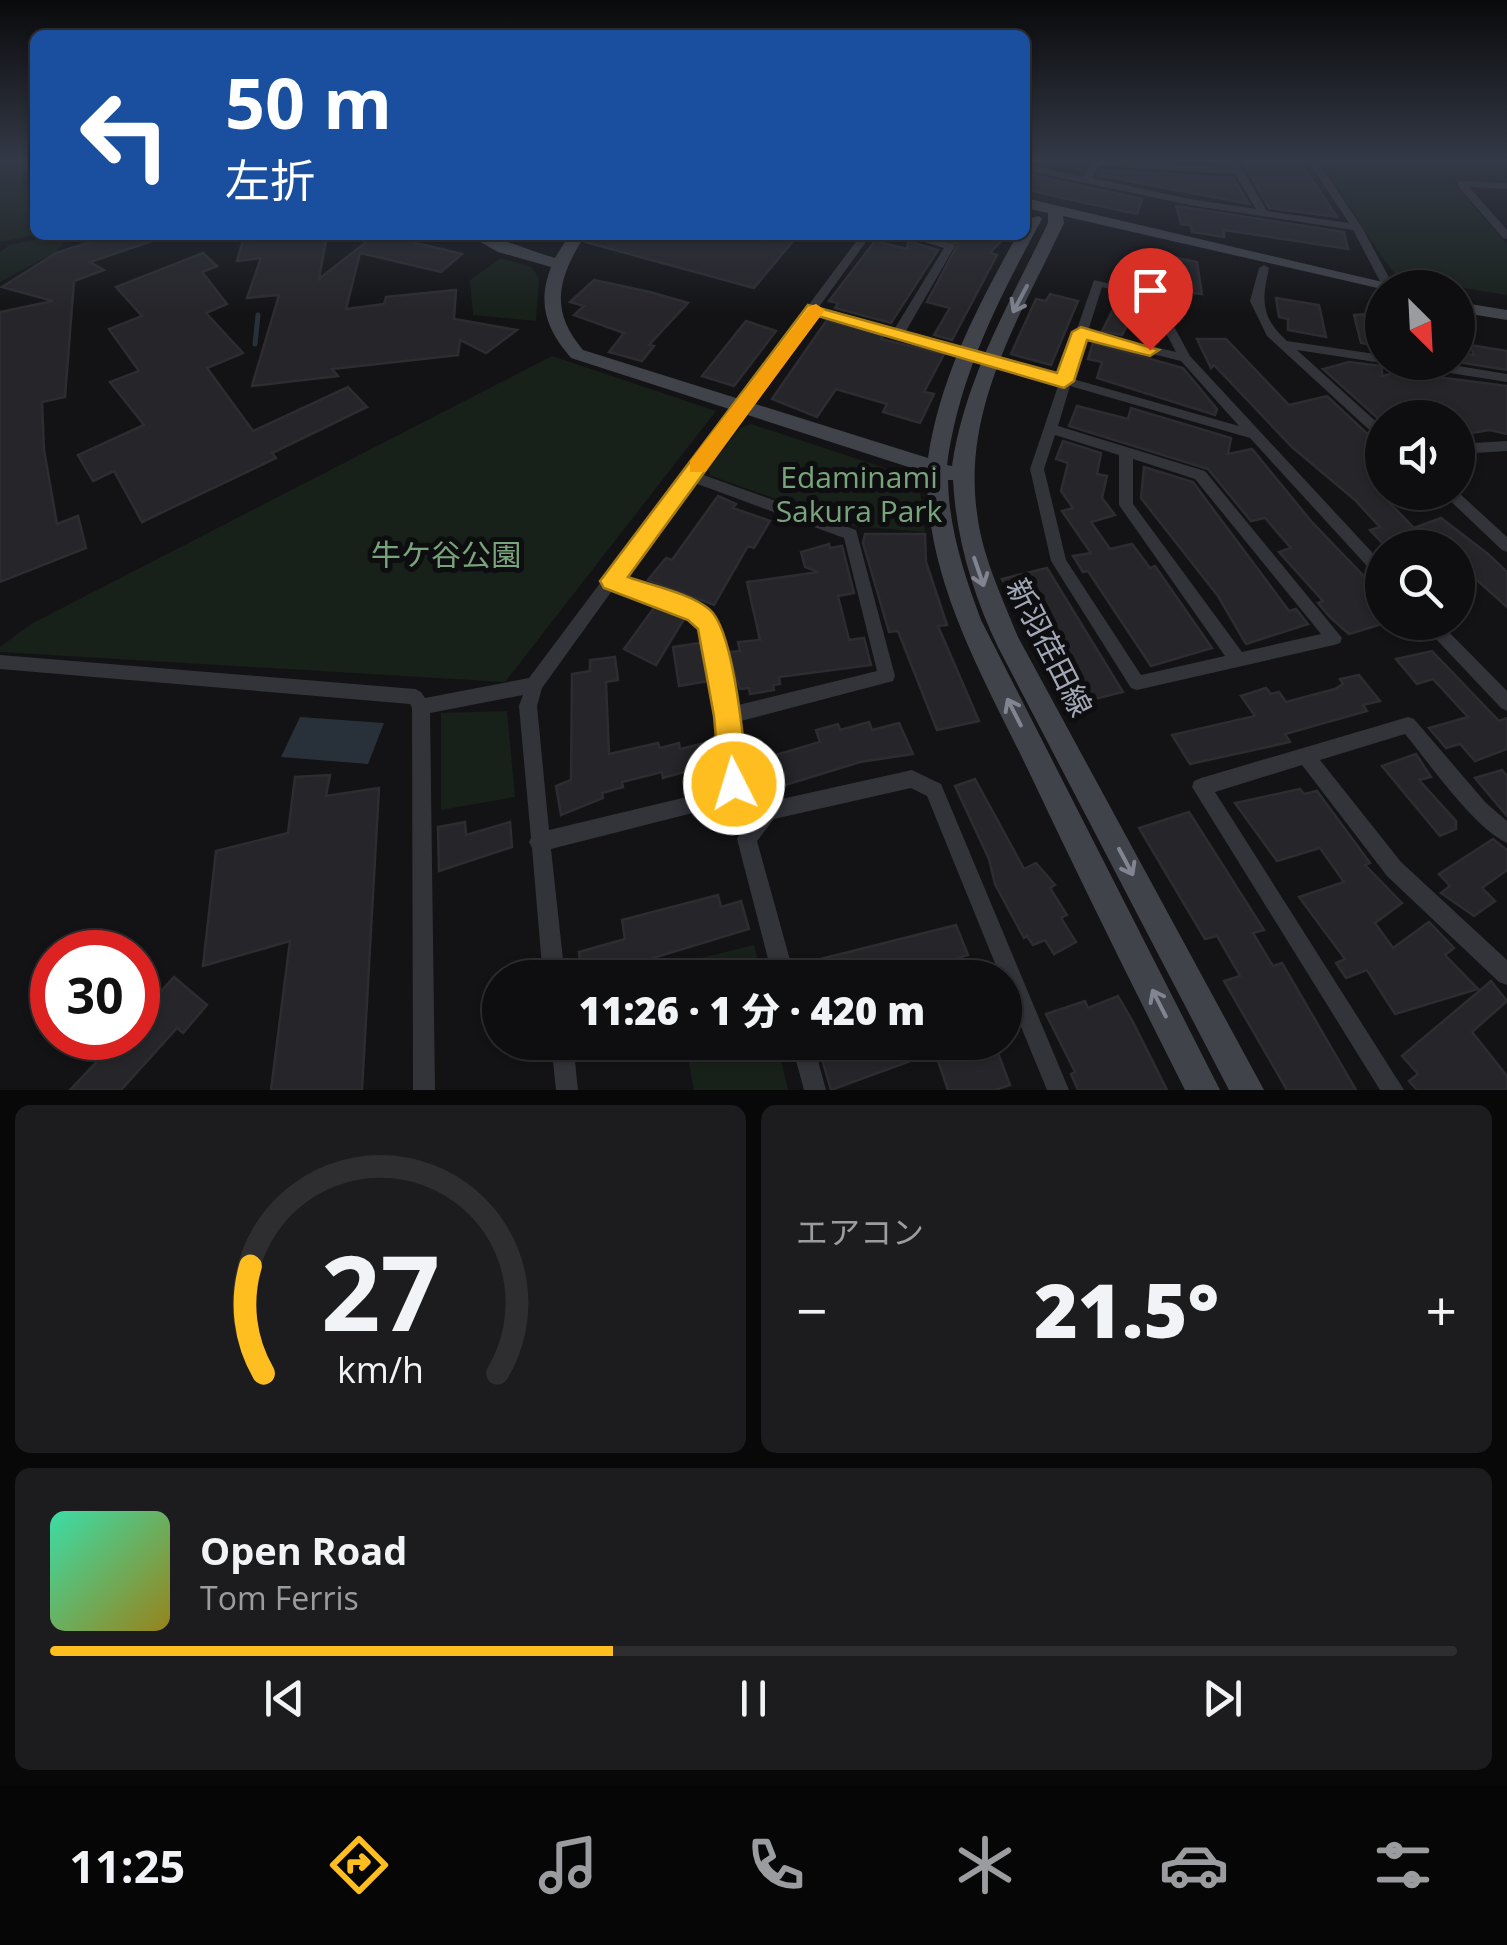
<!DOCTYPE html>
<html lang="ja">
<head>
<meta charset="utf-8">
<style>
  :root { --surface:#0e0e10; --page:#1c1c1e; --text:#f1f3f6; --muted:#9b9c9f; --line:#2e2e30; --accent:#ffbe20 }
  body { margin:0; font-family:"Open Sans","Noto Sans JP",sans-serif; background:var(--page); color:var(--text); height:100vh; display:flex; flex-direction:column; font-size:38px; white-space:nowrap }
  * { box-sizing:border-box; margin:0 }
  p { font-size:32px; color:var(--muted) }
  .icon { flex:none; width:55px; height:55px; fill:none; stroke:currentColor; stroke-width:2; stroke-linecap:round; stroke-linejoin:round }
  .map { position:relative; height:1090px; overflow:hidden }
  .sheet { display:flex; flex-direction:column; gap:15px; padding:15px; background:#080809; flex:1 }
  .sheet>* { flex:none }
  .guide { position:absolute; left:30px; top:30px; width:1000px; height:210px; border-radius:15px; box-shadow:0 2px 8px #0004,0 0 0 2px var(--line); background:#1a4fa0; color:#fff; overflow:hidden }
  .needle { width:65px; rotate:156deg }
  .controls { position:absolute; left:1365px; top:270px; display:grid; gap:20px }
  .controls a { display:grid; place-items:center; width:110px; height:110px; border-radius:50%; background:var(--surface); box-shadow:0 2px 8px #0004,0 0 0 2px var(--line); font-size:50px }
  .speed { position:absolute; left:30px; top:930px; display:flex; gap:20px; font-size:50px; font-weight:700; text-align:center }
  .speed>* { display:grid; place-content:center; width:130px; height:130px; border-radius:50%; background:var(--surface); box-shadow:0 2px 8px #0004,0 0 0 2px var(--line); line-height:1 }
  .speed .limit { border:15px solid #d22; background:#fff; color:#111 }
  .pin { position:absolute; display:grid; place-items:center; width:85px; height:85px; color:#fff; margin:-102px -42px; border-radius:50% 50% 50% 0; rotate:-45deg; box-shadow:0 0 10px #0007 }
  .pin .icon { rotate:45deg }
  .me { position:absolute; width:110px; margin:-55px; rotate:355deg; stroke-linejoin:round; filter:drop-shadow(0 0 8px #0008) }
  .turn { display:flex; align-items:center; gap:35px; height:210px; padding:0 30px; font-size:45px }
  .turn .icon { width:130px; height:130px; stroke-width:2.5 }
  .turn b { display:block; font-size:70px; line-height:85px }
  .big { font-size:75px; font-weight:800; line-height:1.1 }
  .sheet .card { flex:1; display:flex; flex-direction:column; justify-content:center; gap:15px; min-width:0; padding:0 35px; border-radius:15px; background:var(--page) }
  .sheet .dial { align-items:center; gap:0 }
  .dial svg { height:260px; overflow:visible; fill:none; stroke:var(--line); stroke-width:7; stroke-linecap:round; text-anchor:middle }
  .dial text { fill:var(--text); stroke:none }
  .song { display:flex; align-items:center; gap:30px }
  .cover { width:120px; height:120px; border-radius:15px; background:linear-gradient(135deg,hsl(160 70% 55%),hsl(50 70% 35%)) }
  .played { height:10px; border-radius:5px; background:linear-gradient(90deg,var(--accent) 40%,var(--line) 40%) }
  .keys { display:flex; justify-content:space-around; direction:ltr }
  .heat { display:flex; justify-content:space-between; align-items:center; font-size:55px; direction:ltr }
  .sheet .tiles { flex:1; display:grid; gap:15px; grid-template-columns:1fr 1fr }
  .card:last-child { grid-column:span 2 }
  .trip { position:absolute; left:482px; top:960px; width:540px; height:100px; border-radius:50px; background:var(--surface); box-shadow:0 2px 8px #0004,0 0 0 2px var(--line); font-weight:800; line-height:100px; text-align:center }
  .dock { display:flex; height:160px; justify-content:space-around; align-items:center; background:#060606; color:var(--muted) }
  .dock .icon { width:70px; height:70px }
  .dock .selected { color:var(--accent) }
  .dock b { font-size:45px; color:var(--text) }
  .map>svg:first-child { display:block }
  .green { fill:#18201a }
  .water { fill:#283139 }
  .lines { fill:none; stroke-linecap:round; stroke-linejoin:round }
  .stream { stroke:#283139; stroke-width:5 }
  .building { fill:#262529; stroke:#2d2c31; stroke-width:2.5 }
  .street { fill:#33343a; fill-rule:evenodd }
  .secondary { fill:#41434a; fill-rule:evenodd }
  .oneway { stroke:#818591 }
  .route { fill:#ffbe20; stroke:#a67c15; stroke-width:2.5 }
  .slow { fill:#f59e0b }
  .labels { text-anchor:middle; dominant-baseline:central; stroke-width:10; stroke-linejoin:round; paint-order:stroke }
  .park-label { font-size:30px; fill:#78a47c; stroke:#0e0e10 }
  .street-label { font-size:30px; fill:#a3a8b7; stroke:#0e0e10 }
</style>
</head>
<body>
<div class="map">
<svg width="1507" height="1090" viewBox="0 0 1507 1090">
  <rect width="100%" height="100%" fill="#131315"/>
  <!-- green -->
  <g class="green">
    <polygon points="0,162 34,162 20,178 35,196 35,235 0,242"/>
    <path d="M1321,162H1507V183L1452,182L1507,244V295L1399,277C1388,271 1335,182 1321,162Z"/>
    <polygon points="60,235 86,235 63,243 57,251 0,282 0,252 9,245"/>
    <polygon points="501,258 531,267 539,278 536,321 473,315 470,280"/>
    <polygon points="552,356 716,411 505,682 0,652 0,647 31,624"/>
    <polygon points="751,424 900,473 920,491 925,532 853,526 711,476 708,470 740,428"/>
    <polygon points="507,711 515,797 441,810 441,713"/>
    <polygon points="754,945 762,977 671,977 669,966"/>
    <polygon points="685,1043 777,1043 788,1090 694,1090"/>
  </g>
  <!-- water -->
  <polygon class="water" points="300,717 384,723 368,764 281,757"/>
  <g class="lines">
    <!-- stream -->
    <polyline class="stream" points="255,344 258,315"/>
  </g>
  <!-- building -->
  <g class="building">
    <polygon points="1243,162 1300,162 1337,217 1269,208"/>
    <polygon points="1101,170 1233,178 1249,204 1098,175"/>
    <polygon points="1027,174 1142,199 1137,214 1072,200 1025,189"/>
    <polygon points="1176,206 1344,232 1348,249 1224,230 1224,237 1192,232 1191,225 1181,224"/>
    <polygon points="111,235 161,238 90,262 104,270 74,281 65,397 42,402 44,450 57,524 78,516 86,548 0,582 0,312 53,301 2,287 56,253"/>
    <polygon points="288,235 327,235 319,279 375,235 424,235 416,243 462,254 441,272 360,253 346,309 384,304 386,297 456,290 454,319 517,330 486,353 460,340 458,355 332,369 338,376 252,386 279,295 247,298 261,258 237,261 243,240"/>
    <polygon points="589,235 798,235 754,288 585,242"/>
    <polygon points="933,235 1007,235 990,253 997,255 952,340 934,335 950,308 927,302 958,244"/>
    <polygon points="875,241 907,249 908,241 938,250 891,323 835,308 838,303 829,301"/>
    <polygon points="203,253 217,266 202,272 227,304 206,313 243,353 207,368 253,431 348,387 367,407 272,453 276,458 142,522 114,471 93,481 78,455 144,425 110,382 139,371 109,329 142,316 116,287"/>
    <polygon points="1173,257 1197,262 1202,294 1178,291"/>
    <polygon points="594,280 650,292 688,303 649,345 654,346 642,361 609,352 624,333 574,315 584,306 570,302"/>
    <polygon points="1050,294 1078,301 1051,365 1011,354 1036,299 1046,301"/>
    <polygon points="1276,298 1319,305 1326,337 1288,330 1288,319 1279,317"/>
    <polygon points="1118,300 1138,305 1122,335 1102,331"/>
    <polygon points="1382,313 1382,347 1361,343 1354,315"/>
    <polygon points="827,320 883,336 881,339 944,354 924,392 934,394 920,423 883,412 887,404 836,389 817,417 772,399"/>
    <polygon points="746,321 776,331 734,386 702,376"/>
    <polygon points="1197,339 1226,339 1289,405 1327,396 1374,440 1382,441 1382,495 1414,528 1441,518 1488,554 1507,572 1507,607 1468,572 1458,575 1458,548 1387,548 1370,530 1380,527 1355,500 1292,447 1214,365 1211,368"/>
    <polygon points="1093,343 1183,368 1217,409 1215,415 1097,378 1102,362 1088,359"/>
    <polygon points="1470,345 1507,351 1507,370 1458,362 1458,353 1474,355"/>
    <polygon points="1349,362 1382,366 1382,376 1399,372 1507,386 1507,434 1490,430 1458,435 1458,418 1382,418 1382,422 1323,369"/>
    <polygon points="1077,406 1128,419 1131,408 1231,438 1228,454 1252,449 1311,521 1382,595 1382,624 1349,634 1330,617 1318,603 1323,601 1279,552 1291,548 1265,518 1251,521 1208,469 1069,426"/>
    <polygon points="1063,441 1101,453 1097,474 1107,476 1102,498 1115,515 1091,522 1110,549 1132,544 1150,568 1155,566 1212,648 1151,666 1088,571 1083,572 1073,556 1091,553 1062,511 1073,508 1061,491 1068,463 1056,459"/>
    <polygon points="1144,467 1193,482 1289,611 1296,609 1308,624 1246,644 1218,596 1141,498"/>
    <polygon points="718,496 736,504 733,508 770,521 754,548 748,546 714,605 648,580 666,558 672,560"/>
    <polygon points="865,534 925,534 926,562 947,625 938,626 979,721 937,730 898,631 889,632 863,543"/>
    <polygon points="829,544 830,548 842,546 854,593 838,596 849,640 864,638 871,665 779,677 780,684 773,685 774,690 750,694 749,688 740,689 728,652 740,651 738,642 760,640 747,582 819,572 805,567 801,552"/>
    <polygon points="1047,568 1123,692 1090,700 1041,619 1027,623 1002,579"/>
    <polygon points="656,605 684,619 656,665 624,649"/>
    <polygon points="700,643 709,681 679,686 673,647"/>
    <polygon points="1432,651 1499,721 1507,718 1507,749 1475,761 1460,744 1446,748 1429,728 1468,717 1433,679 1417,684 1396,659"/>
    <polygon points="615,657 618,680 606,682 609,754 658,743 660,748 679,743 680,749 701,744 709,772 686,779 684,772 663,778 662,772 622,782 623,787 602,793 603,798 561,815 556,786 571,780 572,674 590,671 590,660"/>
    <polygon points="1359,675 1380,701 1363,705 1367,711 1285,734 1290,742 1190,764 1172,735 1255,716 1241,696 1266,688 1271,694 1279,692 1286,702 1335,689 1343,684 1340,679"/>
    <polygon points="869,722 872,730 899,723 913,754 860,762 759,793 749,763 820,742 816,730 838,724 840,730"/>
    <polygon points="1416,754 1431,777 1419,780 1456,821 1456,829 1440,836 1382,766"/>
    <polygon points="1502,770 1507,776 1507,816 1475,778"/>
    <polygon points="330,775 326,796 379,788 362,1090 271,1090 290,941 203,966 216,851 288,833 295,777"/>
    <polygon points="975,779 1024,869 1036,863 1055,885 1050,888 1067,915 1061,918 1076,942 1054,954 1045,940 1033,945 1027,936 1024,938 995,884 989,859 955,786"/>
    <polygon points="1300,789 1304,794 1317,791 1370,863 1365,865 1402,903 1375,923 1393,948 1429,922 1454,948 1445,955 1478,989 1395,1014 1367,970 1346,978 1336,963 1345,959 1299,897 1344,882 1320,848 1277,861 1235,803"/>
    <polygon points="1189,812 1264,930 1253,933 1273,966 1282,963 1356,1090 1287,1090 1224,981 1240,976 1217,936 1205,939 1139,828"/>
    <polygon points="465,822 466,835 510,822 512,847 439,871 438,827"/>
    <polygon points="1493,839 1507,850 1507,870 1482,888 1495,901 1474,916 1441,893 1450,886 1439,874"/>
    <polygon points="718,895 721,907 741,901 749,929 643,961 643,965 605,978 582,978 579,952 625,939 622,920"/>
    <polygon points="956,925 968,955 895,978 827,978 821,959"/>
    <polygon points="174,977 207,1005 183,1033 177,1028 121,1090 70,1090 119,1038 138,1038 138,1017"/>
    <polygon points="1491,981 1507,1001 1472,1032 1507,1076 1507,1090 1417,1090 1409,1081 1418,1074 1402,1056"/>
    <polygon points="1118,996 1133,1022 1167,1090 1078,1090 1071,1074 1075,1072 1046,1014 1085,1001 1088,1008"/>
    <polygon points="817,1042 994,1042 1010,1085 995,1090 948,1090 935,1052 831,1090"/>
  </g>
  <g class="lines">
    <!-- street -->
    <g class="street">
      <path d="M1136,162L1232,168L1229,162H1238L1267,211L1349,223L1309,162H1318L1363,229L1393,285L1390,288L1383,287L1353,230L1189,205L1025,170V164L1083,177L1092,162ZM1099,166L1235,174L1256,209L1189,199L1092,178Z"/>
      <polygon points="1461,181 1507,183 1507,189 1469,187 1507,230 1507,239 1503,238 1458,186 1458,182"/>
      <path d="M861,235H871L819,307L895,328L944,248L900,235H918L954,244L955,246L906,331L1061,375L1094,280L1157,295L1190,356L1382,563V579L1377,577L1250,438L1070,386L1058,426L1205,471L1342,638L1340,643L1334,645L1137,690L1131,688L1051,561L1030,469L1059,383L815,313L698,473L856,530L895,676L893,681L737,722L743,784L728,804L551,849L565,978H543L532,848L529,842L531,838L519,706L523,695L430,713L435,1090H413L412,708L410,704L0,669V655L415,689L421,692L425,698L529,678ZM1102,287L1148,299L1176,352L1088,331ZM1086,338L1181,361L1239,426L1073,379ZM1055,435L1119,455V505L1225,656L1141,675L1066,560L1044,469ZM1133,459L1195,479L1321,634L1242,652L1133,504ZM692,482L844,538L877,671L734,706C730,679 725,628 703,610C682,592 647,586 622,578ZM614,588C643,598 683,604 701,630L716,695L725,781L716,790L549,830L537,706L542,688Z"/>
      <path d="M1264,265L1269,268C1262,300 1260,316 1287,341L1382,355V363L1297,350L1382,427V438L1377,437L1267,336L1250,301L1259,268Z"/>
      <polygon points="1400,362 1434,362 1507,374 1507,382 1406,366"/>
      <polygon points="1507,441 1507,451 1458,454 1458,444"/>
      <polygon points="1441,492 1458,492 1507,537 1507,552 1502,550"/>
      <polygon points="1420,622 1439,622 1507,691 1507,711 1501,708"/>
      <path d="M1408,717L1414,719L1486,803L1507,821V843C1473,827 1430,764 1405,734L1320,760L1401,862L1507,960V985L1499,982L1387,876L1302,765L1215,792L1404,1090H1380L1192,787L1194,781L1201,778Z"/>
      <path d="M912,770L941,784L1069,1090H1047L1005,988V978H1001L927,796L911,788L774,819L757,841L795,978H773L737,839C743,826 755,807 768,802Z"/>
      <polygon points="551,1042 573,1042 578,1090 556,1090"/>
      <polygon points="791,1042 813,1042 826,1090 804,1090"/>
    </g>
    <!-- secondary -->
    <g class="secondary">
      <path d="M1025,198L1408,288L1382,289L1063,216L1064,223C1021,315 962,407 977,513C982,556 1002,597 1018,637L1264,1090H1229L998,647C973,595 956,538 953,480H948C949,529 964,574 981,620L1220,1090H1185C1132,985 1080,880 1030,774C984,678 926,582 927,473L571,358C546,329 537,304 551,267L498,252L468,235C497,235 527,250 555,258L569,235H585C559,277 548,309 583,350L928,458C940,377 978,306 1017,235H1025L1026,219L1039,216L1042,219C999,298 959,375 947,465L952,466C965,378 1010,302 1048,223V213L1025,208Z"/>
      <polygon points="1458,302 1507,310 1507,320 1458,312"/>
    </g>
  </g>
  <!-- one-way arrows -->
  <defs><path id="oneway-shaft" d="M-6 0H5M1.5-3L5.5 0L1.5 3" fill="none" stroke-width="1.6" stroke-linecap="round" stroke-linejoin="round" transform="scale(2.5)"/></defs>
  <g class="oneway">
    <use href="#oneway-shaft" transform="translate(1020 299) rotate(118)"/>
    <use href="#oneway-shaft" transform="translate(979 572) rotate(71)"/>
    <use href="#oneway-shaft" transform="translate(1014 712) rotate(-117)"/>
    <use href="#oneway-shaft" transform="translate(1126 862) rotate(62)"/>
    <use href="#oneway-shaft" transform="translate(1159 1003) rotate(-117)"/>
  </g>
  <!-- sky -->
  <linearGradient id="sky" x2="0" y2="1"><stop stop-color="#0a0a0c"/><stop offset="0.51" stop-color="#333946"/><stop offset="1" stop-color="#333946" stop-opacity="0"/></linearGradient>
  <rect width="1507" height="315" fill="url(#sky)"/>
  <!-- route -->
  <path class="route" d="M808,305L1057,373L1072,332L1081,327L1159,350L1150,356L1087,340L1074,381L1064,388L818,316L628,577C653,586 689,593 709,609C735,630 744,749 748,784L744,794L734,798L724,794L720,784L714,716L698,629L688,620L604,588L600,581Z"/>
  <!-- slow -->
  <polygon class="slow" points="816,304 825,310 705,472 690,472 690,461 810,306"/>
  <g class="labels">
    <!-- park labels -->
    <g class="park-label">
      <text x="859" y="476">Edaminami<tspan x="859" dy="34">Sakura Park</tspan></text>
      <text x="446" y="554">牛ケ谷公園</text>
    </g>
    <!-- street labels -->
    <g class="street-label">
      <text transform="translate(1050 647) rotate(63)">新羽荏田線</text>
    </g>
  </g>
</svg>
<div class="controls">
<a><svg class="needle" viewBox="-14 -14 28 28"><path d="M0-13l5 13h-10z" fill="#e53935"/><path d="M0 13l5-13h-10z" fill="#9b9c9f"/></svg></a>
<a><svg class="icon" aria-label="sound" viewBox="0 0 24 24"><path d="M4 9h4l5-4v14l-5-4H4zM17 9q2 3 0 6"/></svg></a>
<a><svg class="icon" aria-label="search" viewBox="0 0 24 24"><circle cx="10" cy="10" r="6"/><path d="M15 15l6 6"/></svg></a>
</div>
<div class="speed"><div class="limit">30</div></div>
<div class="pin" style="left:1150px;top:350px;background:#d93025"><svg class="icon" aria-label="arrive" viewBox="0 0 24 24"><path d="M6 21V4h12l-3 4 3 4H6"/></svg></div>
<svg class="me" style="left:734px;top:784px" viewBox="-20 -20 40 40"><circle r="17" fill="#ffbe20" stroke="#fff" stroke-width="3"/><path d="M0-11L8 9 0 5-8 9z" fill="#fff"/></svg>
<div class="trip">11:26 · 1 分 · 420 m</div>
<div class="guide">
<div class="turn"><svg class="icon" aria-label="left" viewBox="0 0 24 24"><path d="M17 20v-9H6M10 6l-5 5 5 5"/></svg><div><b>50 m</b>左折</div></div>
</div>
</div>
<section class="sheet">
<div class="tiles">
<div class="card dial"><svg viewBox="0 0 100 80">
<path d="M14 69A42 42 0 1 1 86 69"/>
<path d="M14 69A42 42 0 0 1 10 36" stroke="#ffbe20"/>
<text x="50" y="56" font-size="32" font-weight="700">27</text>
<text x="50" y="72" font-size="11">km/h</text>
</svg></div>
<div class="card"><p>エアコン</p>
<div class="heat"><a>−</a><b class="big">21.5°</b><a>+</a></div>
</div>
<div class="card">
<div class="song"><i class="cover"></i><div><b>Open Road</b><p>Tom Ferris</p></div></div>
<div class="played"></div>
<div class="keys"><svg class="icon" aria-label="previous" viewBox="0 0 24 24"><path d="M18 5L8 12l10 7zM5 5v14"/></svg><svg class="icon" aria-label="pause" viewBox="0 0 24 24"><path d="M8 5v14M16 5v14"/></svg><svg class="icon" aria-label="next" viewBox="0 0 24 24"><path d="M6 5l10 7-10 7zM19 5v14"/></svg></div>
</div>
</div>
</section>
<nav class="dock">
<b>11:25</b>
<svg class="icon selected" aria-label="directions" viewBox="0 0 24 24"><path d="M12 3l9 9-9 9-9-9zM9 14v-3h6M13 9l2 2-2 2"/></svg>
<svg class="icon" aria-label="music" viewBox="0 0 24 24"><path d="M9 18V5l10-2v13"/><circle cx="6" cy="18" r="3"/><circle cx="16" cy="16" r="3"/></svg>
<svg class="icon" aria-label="phone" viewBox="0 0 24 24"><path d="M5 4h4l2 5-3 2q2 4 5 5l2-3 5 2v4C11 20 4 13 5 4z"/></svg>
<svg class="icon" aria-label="climate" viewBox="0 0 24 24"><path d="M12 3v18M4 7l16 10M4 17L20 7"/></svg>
<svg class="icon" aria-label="car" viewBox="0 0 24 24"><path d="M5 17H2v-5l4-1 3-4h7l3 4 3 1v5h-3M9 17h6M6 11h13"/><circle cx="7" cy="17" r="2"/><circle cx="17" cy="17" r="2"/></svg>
<svg class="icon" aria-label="filters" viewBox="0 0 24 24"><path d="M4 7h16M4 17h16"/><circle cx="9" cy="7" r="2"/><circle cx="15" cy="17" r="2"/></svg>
</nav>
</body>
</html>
